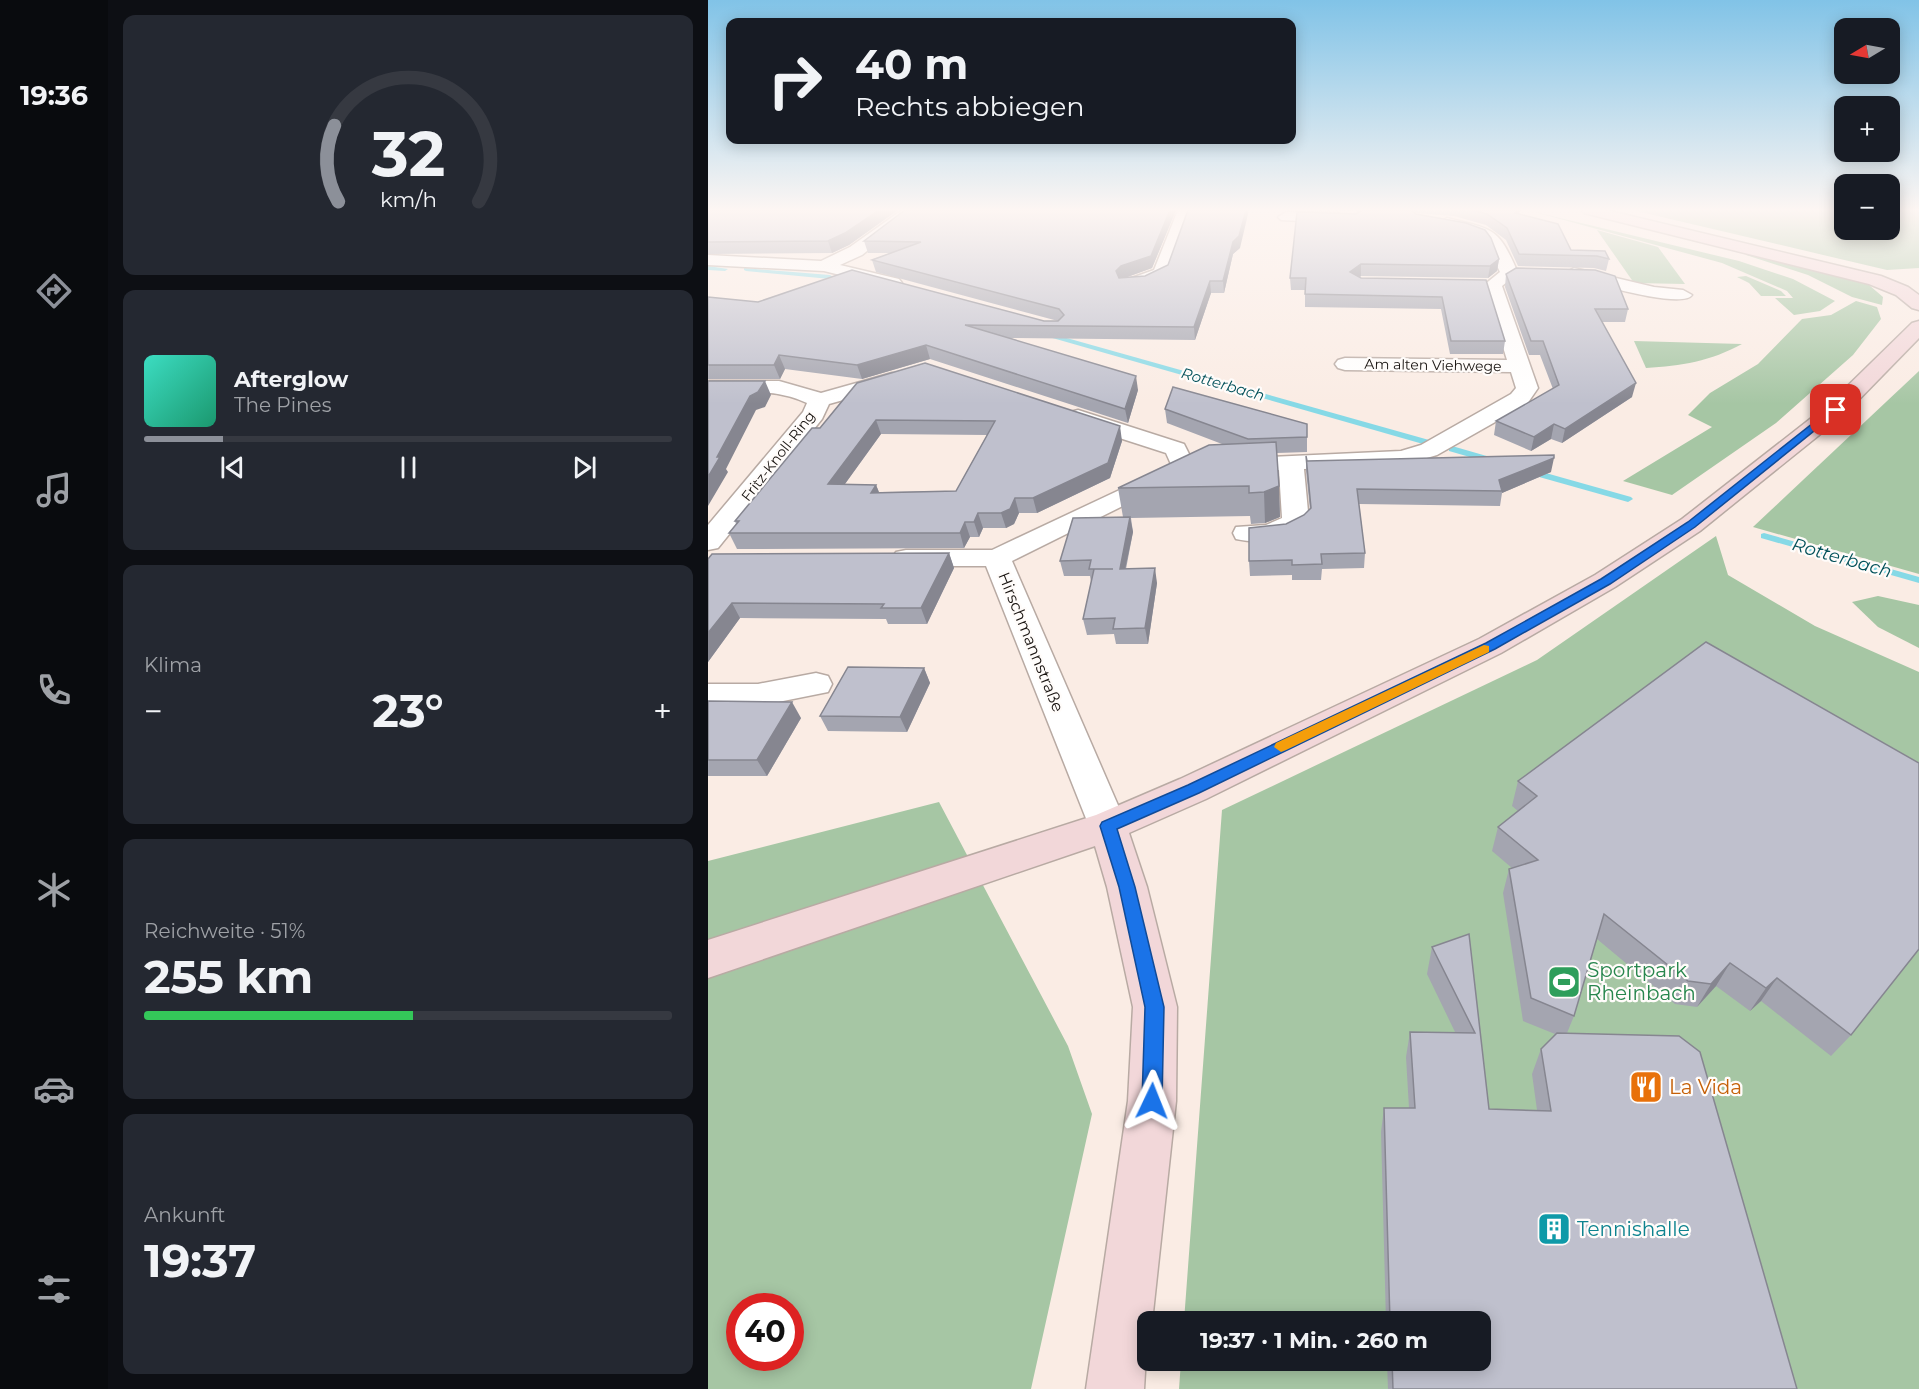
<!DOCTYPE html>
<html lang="de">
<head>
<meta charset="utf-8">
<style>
  :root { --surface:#171b24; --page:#242831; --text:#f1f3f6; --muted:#9ea1a6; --line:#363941; --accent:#8c9099 }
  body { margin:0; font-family:Montserrat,sans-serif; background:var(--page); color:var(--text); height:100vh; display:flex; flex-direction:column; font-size:22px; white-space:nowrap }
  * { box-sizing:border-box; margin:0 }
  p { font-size:20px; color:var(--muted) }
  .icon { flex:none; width:33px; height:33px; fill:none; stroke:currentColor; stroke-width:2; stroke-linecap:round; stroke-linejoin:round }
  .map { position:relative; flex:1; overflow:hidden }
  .drawer { display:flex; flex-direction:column; gap:15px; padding:15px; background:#0d0f14; width:600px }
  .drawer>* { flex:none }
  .top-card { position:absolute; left:18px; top:18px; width:570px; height:126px; border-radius:12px; box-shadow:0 3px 15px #0003; background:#171b24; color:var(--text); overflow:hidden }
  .needle { width:39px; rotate:260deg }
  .buttons { position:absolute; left:1126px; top:18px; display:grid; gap:12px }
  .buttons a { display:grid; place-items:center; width:66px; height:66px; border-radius:12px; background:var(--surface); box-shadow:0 3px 15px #0003; font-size:30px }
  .speed { position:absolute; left:18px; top:1293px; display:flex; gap:12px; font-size:30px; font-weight:700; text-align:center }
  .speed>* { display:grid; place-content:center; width:78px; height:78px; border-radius:50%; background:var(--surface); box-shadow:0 3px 15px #0003; line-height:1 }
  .speed .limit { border:9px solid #d22; background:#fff; color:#111 }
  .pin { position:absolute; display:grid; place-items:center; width:51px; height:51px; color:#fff; margin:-26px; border-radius:12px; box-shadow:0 3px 9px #0006 }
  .me { position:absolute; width:66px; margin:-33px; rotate:2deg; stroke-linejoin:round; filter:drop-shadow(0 0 4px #0008) }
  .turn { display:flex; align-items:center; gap:21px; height:126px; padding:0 30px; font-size:27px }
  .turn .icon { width:78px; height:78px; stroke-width:2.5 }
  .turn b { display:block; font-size:42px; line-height:51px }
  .big { font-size:45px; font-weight:700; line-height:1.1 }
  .drawer .tile { flex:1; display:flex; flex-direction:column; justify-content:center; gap:9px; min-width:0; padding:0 21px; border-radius:12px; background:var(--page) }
  .drawer .dial { align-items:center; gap:0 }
  .dial svg { height:156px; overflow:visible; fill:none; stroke:var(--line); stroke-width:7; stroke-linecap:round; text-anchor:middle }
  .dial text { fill:var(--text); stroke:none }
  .song { display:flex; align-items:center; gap:18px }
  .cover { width:72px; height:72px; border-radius:9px; background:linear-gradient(135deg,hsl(170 70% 55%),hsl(160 70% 35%)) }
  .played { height:6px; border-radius:3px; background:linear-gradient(90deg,var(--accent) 15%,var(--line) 15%) }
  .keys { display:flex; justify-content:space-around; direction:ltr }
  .heat { display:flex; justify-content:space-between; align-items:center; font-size:33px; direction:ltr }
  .charge { height:9px; border-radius:4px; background:linear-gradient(90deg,#34c759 51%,var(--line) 0) }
  .trip { position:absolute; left:429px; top:1311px; width:354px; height:60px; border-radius:12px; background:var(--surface); box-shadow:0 3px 15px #0003; font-weight:700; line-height:60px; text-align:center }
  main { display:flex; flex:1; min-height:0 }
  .tabs { display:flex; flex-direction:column; width:108px; justify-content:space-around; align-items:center; background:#090b0e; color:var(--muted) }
  .tabs .icon { width:42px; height:42px }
  .tabs .active { color:var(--accent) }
  .tabs b { font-size:27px; color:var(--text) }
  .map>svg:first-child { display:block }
  .green { fill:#a6c6a4; fill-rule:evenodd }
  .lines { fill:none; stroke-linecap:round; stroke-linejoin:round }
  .stream { fill:#86d9e6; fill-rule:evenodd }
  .street-casing { stroke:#b8aaa3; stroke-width:3 }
  .secondary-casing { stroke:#b8aaa3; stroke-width:3 }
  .street { fill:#fff; fill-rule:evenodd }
  .secondary { fill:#f2d7d9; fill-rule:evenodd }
  .wall { fill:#a4a5b0; fill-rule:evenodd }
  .shaded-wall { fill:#868690 }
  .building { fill:#bfc0cd; stroke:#868690; stroke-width:1.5; fill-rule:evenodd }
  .route { fill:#1a73e8; stroke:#114b97; stroke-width:1.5 }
  .slow { fill:#f59e0b }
  .labels { text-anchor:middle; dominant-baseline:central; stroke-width:4.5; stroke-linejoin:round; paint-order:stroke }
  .far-street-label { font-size:14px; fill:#17120f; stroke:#fffcfa }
  .far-water-label { font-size:15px; font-style:italic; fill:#03515a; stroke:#fffcfa }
  .street-label { font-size:16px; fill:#17120f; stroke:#fffcfa }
  .water-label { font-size:18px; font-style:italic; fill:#03515a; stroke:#fffcfa }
  .near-leisure-label { font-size:20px; fill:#27864d; stroke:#fffcfa; text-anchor:start }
  .near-food-label { font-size:20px; fill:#c56008; stroke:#fffcfa; text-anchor:start }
  .near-culture-label { font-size:20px; fill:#0d838f; stroke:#fffcfa; text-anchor:start }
</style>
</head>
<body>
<main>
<nav class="tabs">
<b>19:36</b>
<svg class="icon active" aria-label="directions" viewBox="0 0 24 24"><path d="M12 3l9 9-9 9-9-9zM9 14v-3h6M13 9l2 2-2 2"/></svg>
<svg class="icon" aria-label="music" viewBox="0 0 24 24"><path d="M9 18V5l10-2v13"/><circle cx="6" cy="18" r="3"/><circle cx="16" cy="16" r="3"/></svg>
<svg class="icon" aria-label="phone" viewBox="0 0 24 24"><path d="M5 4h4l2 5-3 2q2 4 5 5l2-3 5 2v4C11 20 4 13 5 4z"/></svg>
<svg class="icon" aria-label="climate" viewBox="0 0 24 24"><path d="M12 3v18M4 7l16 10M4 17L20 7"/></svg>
<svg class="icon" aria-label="car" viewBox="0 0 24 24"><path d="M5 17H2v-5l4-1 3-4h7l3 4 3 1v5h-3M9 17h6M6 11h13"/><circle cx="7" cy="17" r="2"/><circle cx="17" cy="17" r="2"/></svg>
<svg class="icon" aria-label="filters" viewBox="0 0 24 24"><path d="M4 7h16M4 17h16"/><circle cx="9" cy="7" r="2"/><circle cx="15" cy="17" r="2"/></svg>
</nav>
<section class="drawer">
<div class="tile dial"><svg viewBox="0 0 100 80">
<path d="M14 69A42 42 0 1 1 86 69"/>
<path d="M14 69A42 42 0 0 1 12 30" stroke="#8c9099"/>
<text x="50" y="56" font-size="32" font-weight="700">32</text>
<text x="50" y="72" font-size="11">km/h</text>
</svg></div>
<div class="tile">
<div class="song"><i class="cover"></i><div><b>Afterglow</b><p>The Pines</p></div></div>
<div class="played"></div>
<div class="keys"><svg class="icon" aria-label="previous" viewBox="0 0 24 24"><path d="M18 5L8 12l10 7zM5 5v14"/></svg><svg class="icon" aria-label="pause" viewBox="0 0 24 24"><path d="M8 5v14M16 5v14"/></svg><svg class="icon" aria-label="next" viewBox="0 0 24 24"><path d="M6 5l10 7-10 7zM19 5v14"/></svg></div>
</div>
<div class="tile"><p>Klima</p>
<div class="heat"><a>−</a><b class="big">23°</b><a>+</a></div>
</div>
<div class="tile"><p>Reichweite · 51%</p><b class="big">255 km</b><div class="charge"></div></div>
<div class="tile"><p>Ankunft</p><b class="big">19:37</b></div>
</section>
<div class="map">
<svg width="1211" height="1389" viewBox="0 0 1211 1389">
  <rect width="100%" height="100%" fill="#faece4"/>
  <!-- green -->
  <g class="green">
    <polygon points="819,210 1031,261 1085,279 1127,301 1112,311 1086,315 1067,298 1085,298 1079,291 1014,263"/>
    <polygon points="924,210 1137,210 1137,230 1182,230 1182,210 1211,210 1211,268 1179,270"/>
    <polygon points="889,230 950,247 977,284 926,283"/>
    <polygon points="1043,251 1164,280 1161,285 1175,297 1174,305 1144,297 1100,275 1038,255"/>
    <polygon points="1038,276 1073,291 1078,296 1053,296 1041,283 1029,277"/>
    <polygon points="1148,301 1169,307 1173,319 1145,355 1068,423 964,495 915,481 1004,427 980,415 1002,393 1050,364 1094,319 1123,315"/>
    <path d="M926,341L1034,344C1003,361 973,366 938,368Z"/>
    <polygon points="1211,371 1211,574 1045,527"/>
    <polygon points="1008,536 1020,575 1107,626 1211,672 1211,1389 471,1389 473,1361 772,1360 772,1322 476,1321 514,810 829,660"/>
    <polygon points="1170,596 1211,605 1211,648 1170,627 1144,602"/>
    <path d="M231,802L360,1046L384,1114L323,1389H0V861ZM32,1306H82V1358H32Z"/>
  </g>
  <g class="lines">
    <!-- stream -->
    <g class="stream">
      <polygon points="0,266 20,269 17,271 0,270"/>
      <polygon points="36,268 122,275 125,277 122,279 38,271 36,270"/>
      <polygon points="341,333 721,440 722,442 715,444 341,337"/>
      <polygon points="744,446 789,459 790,461 786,464 741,451 741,447"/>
      <polygon points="820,468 923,497 925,499 920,502 817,473 816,471"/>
      <polygon points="1056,533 1211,577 1211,583 1053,538 1053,534"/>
    </g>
    <!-- street casing -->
    <g class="street-casing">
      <g id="street">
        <polygon points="194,210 210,210 154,255 132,265 191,279 194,283 191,287 185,288 116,271 0,265 0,255 113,261 142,247"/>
        <path d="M470,210H484L459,277C447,284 429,292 415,289L412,285L415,281L446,270Z"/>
        <polygon points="578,212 632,213 640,218 632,223 573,220 570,217"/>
        <path d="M739,218C787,230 790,227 810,273L794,286L830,388L819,404L729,455L695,465L596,469L601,522C587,542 550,544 528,539L525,533L528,527L558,525L574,518L571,470L515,469L512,464L515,459L693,451L713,445L803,394L808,388L803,372L637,370L630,368L627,364L630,360L637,358L799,360L776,285L792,272L776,239L734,226L731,223Z"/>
        <path d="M866,268L946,287L975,290L984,295C974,310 879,281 860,277L857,273Z"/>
        <path d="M184,373L192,374L195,379L192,384L121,404L114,419L10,548L0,550V525L95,412L99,403C68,388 34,392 0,393V381H71L113,393Z"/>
        <polygon points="370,410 476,444 487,466 484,471 475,473 466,471 458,453 362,422 359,417 362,412"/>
        <polygon points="452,471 461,473 464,478 461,483 304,561 419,826 413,837 400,841 387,837 381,826 278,566 198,566 188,564 184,558 188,552 198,550 284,550"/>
        <polygon points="108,673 120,676 124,684 120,692 50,706 0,706 0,684 50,684"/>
      </g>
    </g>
    <!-- secondary casing -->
    <g class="secondary-casing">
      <g id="secondary">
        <polygon points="874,210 898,210 1173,276 1200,287 1211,295 1211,310 1204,308 1188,295 1161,284 876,213"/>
        <polygon points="1211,321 1211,338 1136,415 992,531 907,587 793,653 498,799 421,833 439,887 469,1007 468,1101 444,1322 440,1322 436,1389 378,1389 420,1101 425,1007 399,887 387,846 0,978 0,940 388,815 472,779 771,639 887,575 974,519 1120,405 1204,323"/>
      </g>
    </g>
    <!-- street -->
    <use href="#street" class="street"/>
    <!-- secondary -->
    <use href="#secondary" class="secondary"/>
  </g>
  <!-- wall -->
  <g class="wall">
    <polygon points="0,210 190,210 141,245 124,253 0,254"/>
    <polygon points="197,210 468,210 444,268 419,277 437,276 532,248 525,254 516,293 503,293 487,340 303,338 430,390 420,423 222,359 154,379 77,369 72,379 0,379 0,297 50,302 336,321 350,321 168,272 164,260 182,253 160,253 156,241"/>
    <polygon points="590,210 804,210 811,211 811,214 863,250 897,251 901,259 898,271 886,268 810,266 798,240 778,225 746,216 707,213 791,259 789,271 780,278 653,276 652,277 653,278 778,280 797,341 795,354 742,354 733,309 597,307 597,290 583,290 582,278 650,213 648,211"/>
    <polygon points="798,274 920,309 917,322 894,322 924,397 854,443 843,439 823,451 786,435 788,421 845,389 832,355 821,355 797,287"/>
    <path d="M149,383L414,441L402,478L329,513H311L306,524L298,528H275L271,537H262L256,548L29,549L21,533L28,524L27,521L112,428ZM173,434L279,435L248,491L171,492L168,485L137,484Z"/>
    <polygon points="457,409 599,424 599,452 569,453 572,517 557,523 543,524 542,516 423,518 425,532 418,569 449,583 440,644 408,644 406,634 379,635 375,619 383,582 382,576 356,576 352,561 415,517 410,488 514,444 459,423"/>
    <polygon points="598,456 599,461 843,472 794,493 792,506 651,504 657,553 656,568 614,569 613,580 584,580 584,575 542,576 541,561 578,524 596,515 602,510 598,471"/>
    <polygon points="241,553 246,568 219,624 180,624 178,619 32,618 0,662 0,559"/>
    <polygon points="216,668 222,683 199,732 120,731 112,716"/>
    <polygon points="0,701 93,718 59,776 0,776"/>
    <polygon points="810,781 1143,1035 1123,1056 1053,1001 1042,1011 1008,986 989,1007 967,1004 889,939 866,1016 859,1033 1089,1389 680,1389 679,1360 772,1360 772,1322 678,1322 673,1132 676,1108 701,1108 698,1057 702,1032 747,1032 719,974 724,947 761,934 781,1109 829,1110 824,1074 833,1049 847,1034 815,1021 795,893 801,869 804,868 784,851 790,827 810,811 804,806"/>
  </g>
  <!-- shaded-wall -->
  <g class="shaded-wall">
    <polygon points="171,210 190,210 141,245 124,253 120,241"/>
    <polygon points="462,210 468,210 444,268 414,279 410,284 408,271"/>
    <polygon points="538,210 541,210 532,248 525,254 516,293 515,281 525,242"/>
    <polygon points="791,259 789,271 780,278 782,266"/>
    <polygon points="653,264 653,276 642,284 642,272"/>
    <polygon points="502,281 503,293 487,340 486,327"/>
    <polygon points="218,345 222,359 154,379 149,365"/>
    <polygon points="71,355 77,369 72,379 66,365"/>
    <polygon points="428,376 430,390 420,423 417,409"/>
    <polygon points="57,381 63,395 57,407 48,410 18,469 20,472 0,506 0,477 9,457 42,396"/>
    <polygon points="928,383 924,397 854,443 857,429"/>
    <polygon points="168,420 173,434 126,499 120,484"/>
    <polygon points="846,424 843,439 823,451 826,437"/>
    <polygon points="412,426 414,441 402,478 329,513 325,498"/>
    <polygon points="846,458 843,472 794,493 794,491 791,480"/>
    <polygon points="168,485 174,500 163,493"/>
    <polygon points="571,486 572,517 557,523 556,492"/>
    <polygon points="307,498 311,513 306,524 298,528 293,513"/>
    <polygon points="270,513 275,528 271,537 266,522"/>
    <polygon points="422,517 425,532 414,584 412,569"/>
    <polygon points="257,522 262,537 256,548 252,533"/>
    <polygon points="241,553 246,568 219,624 213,608"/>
    <polygon points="447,568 449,583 440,644 437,628"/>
    <polygon points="24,603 32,618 0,662 0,633"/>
    <polygon points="216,668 222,683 199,732 192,717"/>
    <polygon points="84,702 93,718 59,776 49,760"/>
    <polygon points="1022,963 1008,986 989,1007 1003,984"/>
    <polygon points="1069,978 1053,1001 1042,1011 1058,988"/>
  </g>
  <!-- building -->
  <g class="building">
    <polygon points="0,210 171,210 137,233 120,241 0,242"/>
    <polygon points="197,210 462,210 443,256 413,266 408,271 411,278 437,276 460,265 480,210 538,210 531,236 525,242 515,281 502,281 486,327 257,325 428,376 417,409 218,345 149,365 71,355 66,365 0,365 0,297 50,302 144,270 336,321 350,321 356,315 351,309 164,260 213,242 156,241"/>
    <polygon points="655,210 702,210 708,214 758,223 777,230 783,238 791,259 782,266 653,264 642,272 653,278 778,280 797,341 743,341 734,297 597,294 598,278 582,278 589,212 648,214"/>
    <polygon points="764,210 804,210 811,211 807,213 850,224 863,250 897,251 901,259 889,256 811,254 799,228 779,214"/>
    <polygon points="808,268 887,270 907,276 920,309 887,309 928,383 857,429 846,424 826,437 788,421 851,385 835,341 823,341 798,274"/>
    <path d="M217,363L412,426L400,463L325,498H307L302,509L293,513H270L266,522H257L252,533H21L31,521H27L104,428H112L149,383ZM168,420L287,421L248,491L163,493L168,485L120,484Z"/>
    <polygon points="0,381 57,381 50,392 42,396 9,457 12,457 0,477"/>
    <polygon points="465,387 599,424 599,437 540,439 457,409"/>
    <polygon points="568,442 571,486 556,492 541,493 541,486 410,488 501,445"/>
    <polygon points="846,455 846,458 791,480 794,491 649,489 657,553 613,554 614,564 584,565 584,560 541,561 541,528 578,524 596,515 603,508 598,456 599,461"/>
    <polygon points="422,517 412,569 447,568 437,628 405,629 407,618 375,619 386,569 405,569 381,569 383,560 352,561 365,518"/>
    <polygon points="241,553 213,608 173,608 176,604 24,603 0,633 0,559 4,554"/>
    <polygon points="998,642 1211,763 1211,949 1143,1035 1069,978 1058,988 1022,963 1003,984 980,981 896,914 866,1016 823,998 801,869 830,860 790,827 829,796 810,781"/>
    <polygon points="140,667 216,668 192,717 112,716"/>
    <polygon points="0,701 84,702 49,760 0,760"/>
    <polygon points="761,934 781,1109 843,1111 833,1049 849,1033 971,1036 992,1052 1089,1389 685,1389 684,1360 772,1360 772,1322 682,1322 676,1108 707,1108 702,1032 767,1033 724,947"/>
  </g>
  <!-- sky -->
  <linearGradient id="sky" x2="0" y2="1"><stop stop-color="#81c3e7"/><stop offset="0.52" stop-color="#fdf6f3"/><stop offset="1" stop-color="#fdf6f3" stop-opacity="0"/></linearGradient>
  <rect width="1211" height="404" fill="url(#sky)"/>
  <!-- route -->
  <polygon class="route" points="1124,408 1132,410 987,527 902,584 787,649 491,793 409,829 427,887 456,1007 454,1101 451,1108 444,1111 437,1108 434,1101 437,1007 411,887 392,826 394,822 480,785 778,643 893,579 980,522"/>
  <!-- slow -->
  <polygon class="slow" points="776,645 781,646 781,652 578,750 573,752 566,747 568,743"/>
  <!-- icons -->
  <defs>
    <g id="stadium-square" transform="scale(1.725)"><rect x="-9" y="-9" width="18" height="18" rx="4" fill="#2e9e5b" stroke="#fffcfa"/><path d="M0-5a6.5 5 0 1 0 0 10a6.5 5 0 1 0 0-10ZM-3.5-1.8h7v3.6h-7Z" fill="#fff"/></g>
    <g id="restaurant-square" transform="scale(1.725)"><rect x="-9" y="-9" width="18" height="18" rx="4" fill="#e8710a" stroke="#fffcfa"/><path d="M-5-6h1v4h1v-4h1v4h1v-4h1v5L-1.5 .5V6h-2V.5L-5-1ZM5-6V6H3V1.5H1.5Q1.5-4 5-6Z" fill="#fff"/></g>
    <g id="building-square" transform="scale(1.725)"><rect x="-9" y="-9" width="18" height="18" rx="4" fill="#0f9aa8" stroke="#fffcfa"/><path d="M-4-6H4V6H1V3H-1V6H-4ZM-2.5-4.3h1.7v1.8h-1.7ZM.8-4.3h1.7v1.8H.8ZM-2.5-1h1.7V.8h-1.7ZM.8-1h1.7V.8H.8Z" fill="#fff"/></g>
  </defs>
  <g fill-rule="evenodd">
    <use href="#stadium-square" x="856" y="982"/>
    <use href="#restaurant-square" x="938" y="1087"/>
    <use href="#building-square" x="846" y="1229"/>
  </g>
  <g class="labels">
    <!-- far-street labels -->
    <g class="far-street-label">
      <text transform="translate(725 365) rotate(1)">Am alten Viehwege</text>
      <text transform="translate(70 456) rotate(-52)">Fritz-Knoll-Ring</text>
    </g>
    <!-- far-water labels -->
    <g class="far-water-label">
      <text transform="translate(515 384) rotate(16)">Rotterbach</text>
    </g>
    <!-- street labels -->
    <g class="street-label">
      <text transform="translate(323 642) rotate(68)">Hirschmannstraße</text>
    </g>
    <!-- water labels -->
    <g class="water-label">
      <text transform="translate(1134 558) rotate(16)">Rotterbach</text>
    </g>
    <!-- near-leisure labels -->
    <g class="near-leisure-label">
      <text x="879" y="970">Sportpark<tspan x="879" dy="23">Rheinbach</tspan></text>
    </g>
    <!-- near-food labels -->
    <g class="near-food-label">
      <text x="961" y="1087">La Vida</text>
    </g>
    <!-- near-culture labels -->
    <g class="near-culture-label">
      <text x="869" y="1229">Tennishalle</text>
    </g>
  </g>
</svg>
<div class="buttons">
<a><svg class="needle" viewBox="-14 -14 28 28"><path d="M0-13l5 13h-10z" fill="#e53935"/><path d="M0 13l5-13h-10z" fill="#9ea1a6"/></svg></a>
<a>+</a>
<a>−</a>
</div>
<div class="speed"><div class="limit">40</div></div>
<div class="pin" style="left:1128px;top:410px;background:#d93025"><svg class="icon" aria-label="arrive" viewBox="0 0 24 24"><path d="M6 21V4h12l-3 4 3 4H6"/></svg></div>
<svg class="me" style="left:444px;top:1101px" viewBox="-20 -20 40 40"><path d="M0-17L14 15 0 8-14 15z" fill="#1a73e8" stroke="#fff" stroke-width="4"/></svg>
<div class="trip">19:37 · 1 Min. · 260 m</div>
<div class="top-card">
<div class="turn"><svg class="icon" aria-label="right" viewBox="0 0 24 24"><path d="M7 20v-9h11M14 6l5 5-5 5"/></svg><div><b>40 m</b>Rechts abbiegen</div></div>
</div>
</div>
</main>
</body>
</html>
